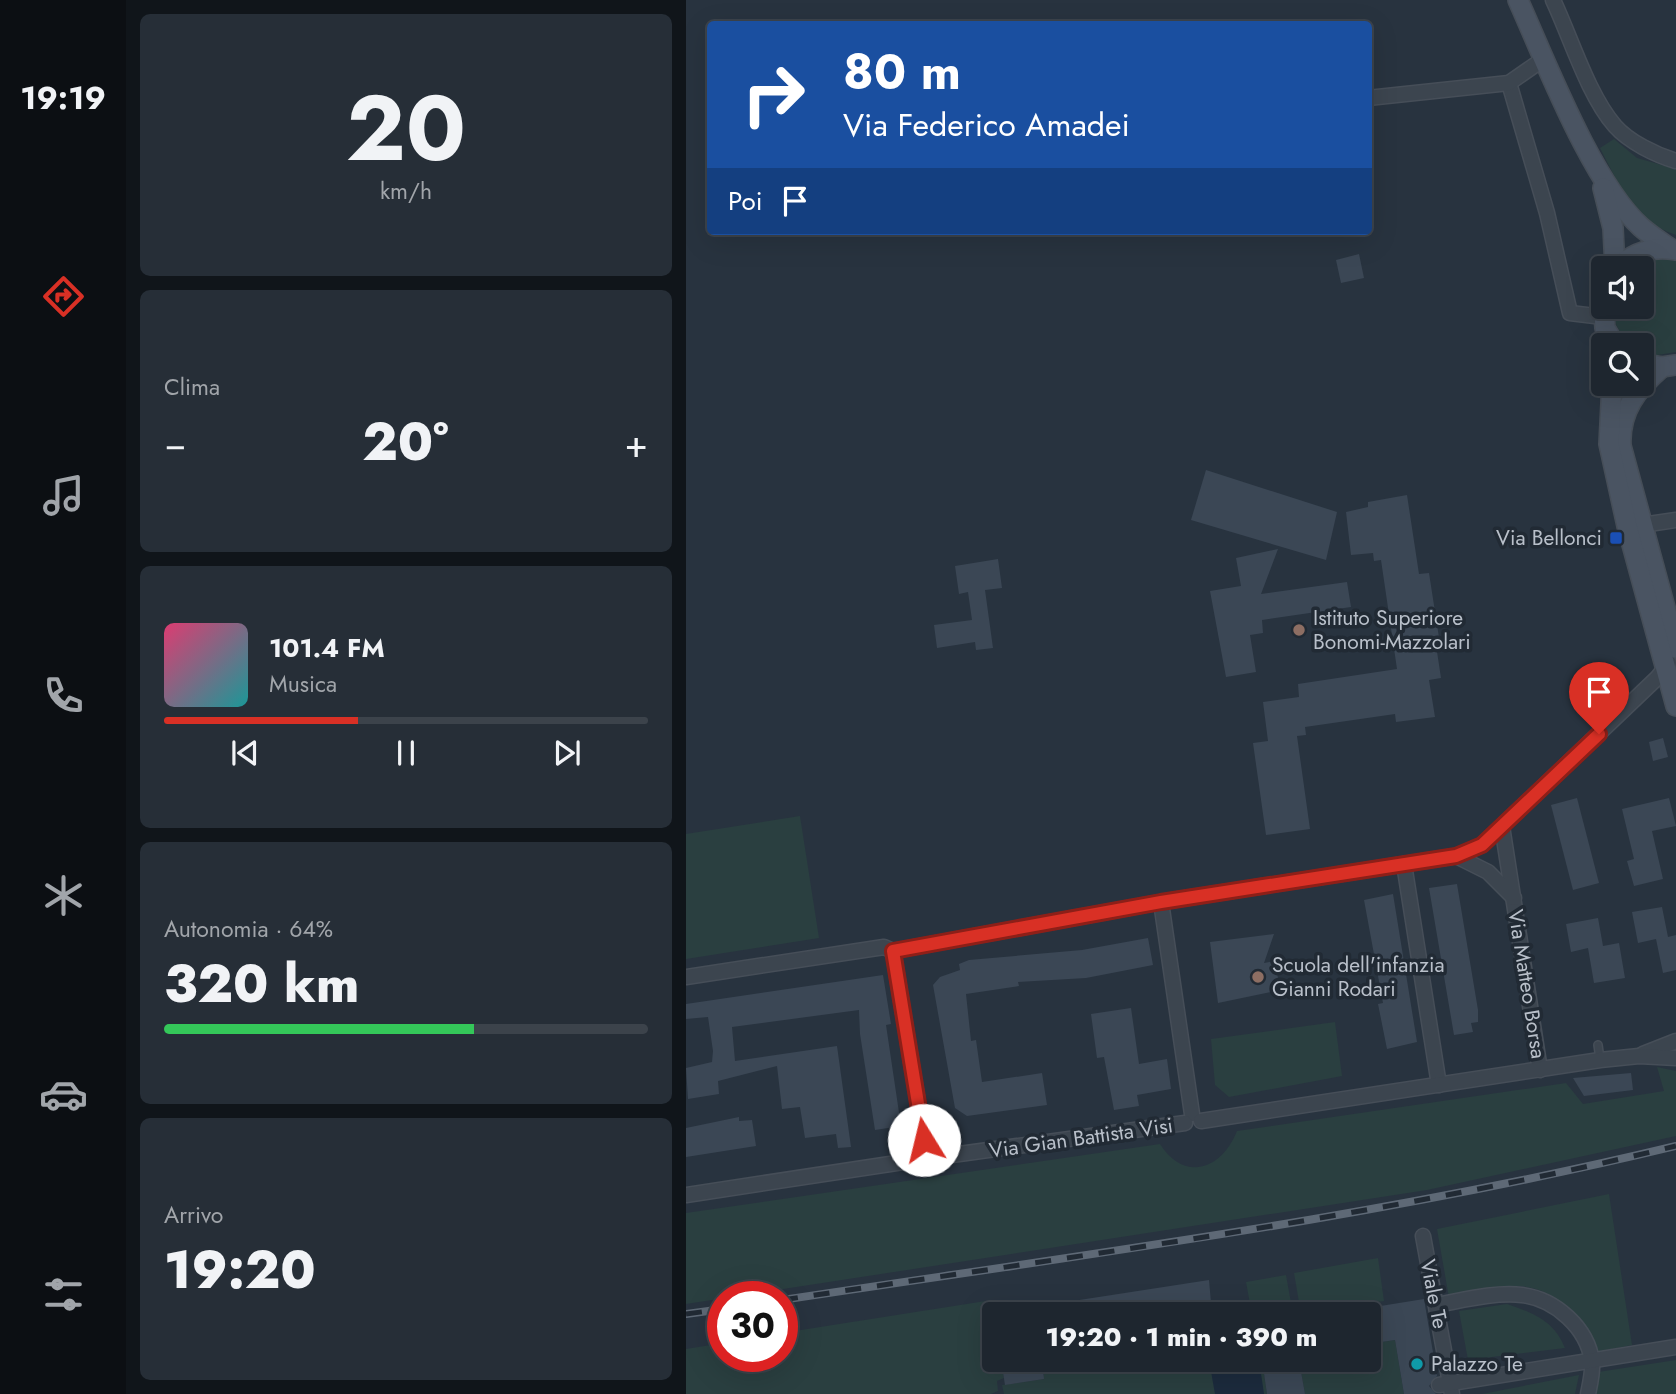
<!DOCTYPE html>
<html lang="it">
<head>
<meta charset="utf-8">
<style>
  :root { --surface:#1e262f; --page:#262e37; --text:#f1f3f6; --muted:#a1a5aa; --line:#3c434b; --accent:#d93025 }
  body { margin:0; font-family:Jost,sans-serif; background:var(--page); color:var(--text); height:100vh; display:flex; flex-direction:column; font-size:26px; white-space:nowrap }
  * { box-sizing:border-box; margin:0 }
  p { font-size:23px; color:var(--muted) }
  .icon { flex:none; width:38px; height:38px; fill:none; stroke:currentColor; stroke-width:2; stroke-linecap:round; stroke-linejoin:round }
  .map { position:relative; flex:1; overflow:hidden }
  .details { display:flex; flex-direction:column; gap:14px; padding:14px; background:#10151a; width:560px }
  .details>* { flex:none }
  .guide { position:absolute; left:21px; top:21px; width:665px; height:214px; border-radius:7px; box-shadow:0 7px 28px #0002,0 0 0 2px var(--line); background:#1a4fa0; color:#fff; overflow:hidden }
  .controls { position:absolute; left:905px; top:256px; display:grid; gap:14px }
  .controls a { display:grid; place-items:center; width:63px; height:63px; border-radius:7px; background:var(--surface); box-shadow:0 7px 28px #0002,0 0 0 2px var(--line); font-size:35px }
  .speed { position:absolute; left:21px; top:1281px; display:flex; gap:14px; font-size:35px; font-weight:700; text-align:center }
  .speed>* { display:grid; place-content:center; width:91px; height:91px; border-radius:50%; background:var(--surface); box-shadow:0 7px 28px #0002,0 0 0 2px var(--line); line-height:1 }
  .speed .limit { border:10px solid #d22; background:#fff; color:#111 }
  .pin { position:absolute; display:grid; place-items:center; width:60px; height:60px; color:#fff; margin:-72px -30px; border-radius:50% 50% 50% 0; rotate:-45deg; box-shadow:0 0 7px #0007 }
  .pin .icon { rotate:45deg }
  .me { position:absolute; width:77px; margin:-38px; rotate:351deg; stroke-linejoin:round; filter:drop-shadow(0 0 5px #0008) }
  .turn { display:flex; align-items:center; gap:24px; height:147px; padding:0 21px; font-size:32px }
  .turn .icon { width:91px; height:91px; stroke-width:2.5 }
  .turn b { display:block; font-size:49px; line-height:60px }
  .then { display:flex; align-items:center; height:66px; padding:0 21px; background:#0003; gap:14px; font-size:26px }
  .big { font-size:52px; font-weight:800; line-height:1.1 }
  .details .widget { flex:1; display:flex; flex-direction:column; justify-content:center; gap:10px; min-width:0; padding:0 24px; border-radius:10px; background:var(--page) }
  .details .dial { align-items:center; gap:0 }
  .dial b { font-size:91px; line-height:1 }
  .song { display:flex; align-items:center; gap:21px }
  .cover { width:84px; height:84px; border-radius:10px; background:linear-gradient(135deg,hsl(340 70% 55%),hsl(180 70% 35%)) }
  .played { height:7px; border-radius:4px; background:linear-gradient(90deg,var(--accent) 40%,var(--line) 40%) }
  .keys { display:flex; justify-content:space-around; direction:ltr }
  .heat { display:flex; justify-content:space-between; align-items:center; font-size:38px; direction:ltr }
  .charge { height:10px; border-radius:5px; background:linear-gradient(90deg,#34c759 64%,var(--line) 0) }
  .trip { position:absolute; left:296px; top:1302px; width:399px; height:70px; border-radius:7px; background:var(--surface); box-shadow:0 7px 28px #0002,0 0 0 2px var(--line); font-weight:800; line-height:70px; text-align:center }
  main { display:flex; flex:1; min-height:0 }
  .dock { display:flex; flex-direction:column; width:126px; justify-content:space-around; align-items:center; background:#0c0f13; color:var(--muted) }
  .dock .icon { width:49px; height:49px }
  .dock .selected { color:var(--accent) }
  .dock b { font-size:32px; color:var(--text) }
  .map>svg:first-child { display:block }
  .green { fill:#2a3f40 }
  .water { fill:#1c2b3d }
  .building { fill:#3b4755 }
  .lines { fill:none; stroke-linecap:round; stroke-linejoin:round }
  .lane-casing { stroke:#464e58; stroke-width:10 }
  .street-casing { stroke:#464e58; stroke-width:17 }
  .secondary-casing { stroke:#464e58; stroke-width:22 }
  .lane { stroke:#3c454f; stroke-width:7 }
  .street { stroke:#3c454f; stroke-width:14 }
  .secondary { stroke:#4a5462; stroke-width:19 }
  .rail-casing { stroke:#5e6976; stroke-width:8 }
  .rail { stroke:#212a34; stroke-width:5; stroke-dasharray:16; stroke-linecap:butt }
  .route-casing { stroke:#8d1f18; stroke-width:18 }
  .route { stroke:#d93025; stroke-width:12 }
  .transit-dot { fill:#1a4fb4; stroke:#212a34; stroke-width:2.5 }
  .education-dot { fill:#8d6e63; stroke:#212a34; stroke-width:2.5 }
  .culture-dot { fill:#0f9aa8; stroke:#212a34; stroke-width:2.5 }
  .labels { text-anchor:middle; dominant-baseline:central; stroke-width:7; stroke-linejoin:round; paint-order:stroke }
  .poi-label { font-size:21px; fill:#b9c0ca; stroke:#212a34; text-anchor:start }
  .street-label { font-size:21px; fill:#b9c0ca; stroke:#212a34 }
</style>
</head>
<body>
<main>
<nav class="dock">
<b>19:19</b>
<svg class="icon selected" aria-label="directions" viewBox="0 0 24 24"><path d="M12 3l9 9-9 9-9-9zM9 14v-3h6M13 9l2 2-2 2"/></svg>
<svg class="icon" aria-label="music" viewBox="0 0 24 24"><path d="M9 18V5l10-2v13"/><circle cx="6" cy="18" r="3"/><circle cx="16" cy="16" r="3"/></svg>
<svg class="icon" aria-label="phone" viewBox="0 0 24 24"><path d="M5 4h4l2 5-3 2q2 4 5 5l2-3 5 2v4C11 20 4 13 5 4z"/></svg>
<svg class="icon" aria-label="climate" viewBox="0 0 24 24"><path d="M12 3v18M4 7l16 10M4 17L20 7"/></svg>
<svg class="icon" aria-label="car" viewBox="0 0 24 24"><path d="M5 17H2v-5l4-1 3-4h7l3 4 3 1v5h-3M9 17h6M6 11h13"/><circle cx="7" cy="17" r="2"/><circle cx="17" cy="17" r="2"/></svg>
<svg class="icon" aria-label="filters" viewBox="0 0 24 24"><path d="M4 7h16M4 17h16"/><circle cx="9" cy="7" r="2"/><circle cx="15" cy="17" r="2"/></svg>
</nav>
<section class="details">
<div class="widget dial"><b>20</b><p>km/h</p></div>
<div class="widget"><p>Clima</p>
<div class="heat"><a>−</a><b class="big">20°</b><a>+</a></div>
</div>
<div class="widget">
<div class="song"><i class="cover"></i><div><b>101.4 FM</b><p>Musica</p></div></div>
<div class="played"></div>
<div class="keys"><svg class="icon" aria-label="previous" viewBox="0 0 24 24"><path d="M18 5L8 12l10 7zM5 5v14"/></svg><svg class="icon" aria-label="pause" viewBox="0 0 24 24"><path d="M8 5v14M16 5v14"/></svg><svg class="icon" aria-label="next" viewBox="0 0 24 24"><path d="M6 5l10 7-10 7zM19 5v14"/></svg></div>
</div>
<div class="widget"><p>Autonomia · 64%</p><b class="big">320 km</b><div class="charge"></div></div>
<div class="widget"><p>Arrivo</p><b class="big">19:20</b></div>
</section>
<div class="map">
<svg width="990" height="1394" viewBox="0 0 990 1394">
  <rect width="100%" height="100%" fill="#28333f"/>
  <!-- green -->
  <g class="green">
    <path d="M928,139L951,158L990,169V235C947,221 933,185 914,148Z"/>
    <path d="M969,258L990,261V352L972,355L957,352L956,345L943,343C933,332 927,322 926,306H956V268H946Z"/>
    <polygon points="114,816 133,938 0,959 0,834"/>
    <polygon points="649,1022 656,1076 543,1097 529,1085 525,1039"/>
    <path d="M971,1067L990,1071V1136L741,1190L0,1304V1213L474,1144C499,1183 536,1169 551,1131L880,1083L897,1104L978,1091Z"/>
    <path d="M923,1194L946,1345L911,1352C898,1320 871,1288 833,1286C811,1285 785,1294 763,1298L751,1229Z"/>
    <polygon points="692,1258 698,1301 615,1314 608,1273"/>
    <polygon points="600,1275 607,1314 577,1314 575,1302 564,1304 560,1282"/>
    <polygon points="306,1300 308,1360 315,1360 318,1378 311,1381 312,1391 305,1394 0,1394 0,1349 37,1343 37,1356 96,1356 96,1333"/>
    <path d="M821,1304C847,1313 868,1320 879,1348L782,1360L773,1311Z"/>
    <polygon points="709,1340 718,1394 619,1394 613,1360 682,1360 683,1344"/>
    <polygon points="369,1360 576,1360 581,1394 318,1394 316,1385 358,1379 357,1368 369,1366"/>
    <polygon points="990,1360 990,1394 907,1394 912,1372"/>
    <polygon points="893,1375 889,1394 796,1394"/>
  </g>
  <!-- water -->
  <polygon class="water" points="523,1360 573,1360 578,1394 529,1394"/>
  <!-- building -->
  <g class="building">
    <polygon points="673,254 678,278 655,283 650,260"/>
    <polygon points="520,470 651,512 640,560 505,520"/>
    <polygon points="721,495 733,574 743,573 754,644 750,645 755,678 743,680 749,717 710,722 709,714 619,727 620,735 611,736 624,829 580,835 567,743 582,741 577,702 613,697 612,684 711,669 695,560 688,561 687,553 665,555 660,512 682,507 682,502"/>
    <polygon points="592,549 575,594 661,582 665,607 576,620 577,633 564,635 570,672 540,677 524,591 555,586 550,558"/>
    <polygon points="312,559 316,588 299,590 307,648 290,650 289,642 251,648 248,625 286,620 282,592 273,594 269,566"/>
    <polygon points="977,738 982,757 967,761 963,742"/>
    <polygon points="891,798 913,883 887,890 865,805"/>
    <polygon points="983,798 990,826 966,831 977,879 948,886 941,861 948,859 936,809"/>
    <polygon points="771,884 792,1010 792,1022 785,1023 787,1032 768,1035 743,888"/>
    <polygon points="707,894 731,1042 701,1049 692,1004 697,1003 678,900"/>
    <polygon points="976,907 982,937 990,935 990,970 977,973 970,939 952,943 946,912"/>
    <polygon points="912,918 917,946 933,943 939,978 908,983 902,948 885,952 880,924"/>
    <polygon points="588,934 578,963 589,961 594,990 532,1003 524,942"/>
    <polygon points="462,938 467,965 400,978 332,982 333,986 280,994 285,1041 290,1040 296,1082 356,1073 361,1105 281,1116 269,1108 247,985 254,977 274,970 273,964 283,960 396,950"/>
    <polygon points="197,975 205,1024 200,1025 215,1126 189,1130 174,1034 173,1010 46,1027 49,1061 151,1046 165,1147 152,1148 150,1134 119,1138 114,1107 96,1109 91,1066 32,1081 33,1094 2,1099 0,1068 26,1062 27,1051 22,1017 0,1019 0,1004"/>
    <polygon points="445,1008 453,1064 481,1059 485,1089 451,1095 453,1106 428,1110 418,1057 411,1058 405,1014"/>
    <polygon points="945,1073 947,1090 898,1096 887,1078"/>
    <polygon points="53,1117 53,1121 66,1120 70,1146 0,1157 0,1128"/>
    <polygon points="523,1280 526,1314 348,1314 348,1307"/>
    <polygon points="738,1299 751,1376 743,1386 750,1394 718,1394 709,1340 682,1344 682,1308"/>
    <polygon points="315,1360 356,1360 358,1379 319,1385"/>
    <polygon points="576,1360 613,1360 619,1394 581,1394"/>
  </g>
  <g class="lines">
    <!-- lane casing -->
    <g class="lane-casing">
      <polyline id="lane" points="912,1045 914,1059"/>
    </g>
    <!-- street casing -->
    <g class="street-casing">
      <g id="street">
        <path d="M867,0C885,38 902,95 929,126C943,142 970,155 990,161"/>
        <polyline points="823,83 861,213 884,313 917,317"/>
        <polyline points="682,98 823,83 859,58"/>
        <polyline points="956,525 990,520"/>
        <polyline points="816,826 854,1070"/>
        <polyline points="770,856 802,872 828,898"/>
        <polyline points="718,864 753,1085"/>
        <polyline points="475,902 506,1114"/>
        <polyline points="207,951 238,1140 237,1159"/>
        <polyline points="0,977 198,947 207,951 475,902 770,856 796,845 971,678 983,663"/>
        <polyline points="957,1054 990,1041"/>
        <polyline points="515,1121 914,1060 953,1056 990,1058"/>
        <polyline points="0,1195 237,1159 499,1123"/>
        <polyline points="737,1236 766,1394"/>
        <path d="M750,1305C778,1300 808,1292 836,1295C869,1299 902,1328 906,1362C907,1372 904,1384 902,1394"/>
        <polyline points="753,1385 990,1347"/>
      </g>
    </g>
    <!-- secondary casing -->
    <g class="secondary-casing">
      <g id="secondary">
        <path d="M832,0C860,62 906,183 955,227C964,235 975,242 985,249"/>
        <polyline points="917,188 927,228 929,268"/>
        <path d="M932,268C947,252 968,246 989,250"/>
        <polyline points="917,300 919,328 929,345"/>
        <polyline points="956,363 976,367 990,365"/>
        <path d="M976,367C951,389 933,411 935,446L990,648"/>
        <polyline points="926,383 923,444 941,526 990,706"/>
      </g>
    </g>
    <!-- lane -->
    <use href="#lane" class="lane"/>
    <!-- street -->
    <use href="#street" class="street"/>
    <!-- secondary -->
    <use href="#secondary" class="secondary"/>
    <!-- rail casing -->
    <g class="rail-casing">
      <g id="rail">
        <path d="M96,1300C395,1255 696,1217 990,1146"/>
        <polyline points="0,1314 37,1309"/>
      </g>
    </g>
    <!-- rail -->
    <use href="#rail" class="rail"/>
  </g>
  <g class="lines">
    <!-- route casing -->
    <g class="route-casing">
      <polyline id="route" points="238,1140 207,951 475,902 770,856 796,845 913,734"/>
    </g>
    <!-- route -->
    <use href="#route" class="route"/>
  </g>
  <!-- markers -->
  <rect class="transit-dot" x="923" y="531" width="14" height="14" rx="3.5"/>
  <g class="education-dot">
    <circle cx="613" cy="630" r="7"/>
    <circle cx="572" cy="977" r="7"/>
  </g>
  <circle class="culture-dot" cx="731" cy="1364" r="7"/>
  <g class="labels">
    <!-- poi labels -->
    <g class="poi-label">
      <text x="916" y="538" text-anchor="end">Via Bellonci</text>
      <text x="627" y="618">Istituto Superiore<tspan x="627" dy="24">Bonomi-Mazzolari</tspan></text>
      <text x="586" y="965">Scuola dell'infanzia<tspan x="586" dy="24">Gianni Rodari</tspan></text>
      <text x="745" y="1364">Palazzo Te</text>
    </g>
    <!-- street labels -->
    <g class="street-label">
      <text transform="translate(841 984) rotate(81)">Via Matteo Borsa</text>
      <text transform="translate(395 1138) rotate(-8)">Via Gian Battista Visi</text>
      <text transform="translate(748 1294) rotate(79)">Viale Te</text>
    </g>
  </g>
</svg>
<div class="controls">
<a><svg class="icon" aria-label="sound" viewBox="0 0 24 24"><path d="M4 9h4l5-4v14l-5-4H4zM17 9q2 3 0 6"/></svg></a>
<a><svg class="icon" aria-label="search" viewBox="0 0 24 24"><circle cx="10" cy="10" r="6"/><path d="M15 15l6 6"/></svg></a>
</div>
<div class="speed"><div class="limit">30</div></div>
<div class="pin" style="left:913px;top:734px;background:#d93025"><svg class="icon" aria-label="arrive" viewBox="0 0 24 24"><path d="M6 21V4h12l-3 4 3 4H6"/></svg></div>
<svg class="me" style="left:238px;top:1140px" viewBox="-20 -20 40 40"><circle r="19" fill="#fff"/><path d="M0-13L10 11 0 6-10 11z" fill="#d93025"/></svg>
<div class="trip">19:20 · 1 min · 390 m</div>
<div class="guide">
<div class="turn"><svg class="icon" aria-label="right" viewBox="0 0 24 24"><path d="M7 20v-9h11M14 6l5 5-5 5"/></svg><div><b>80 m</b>Via Federico Amadei</div></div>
<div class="then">Poi<svg class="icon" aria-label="arrive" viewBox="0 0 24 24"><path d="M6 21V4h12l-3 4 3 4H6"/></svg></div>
</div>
</div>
</main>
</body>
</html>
